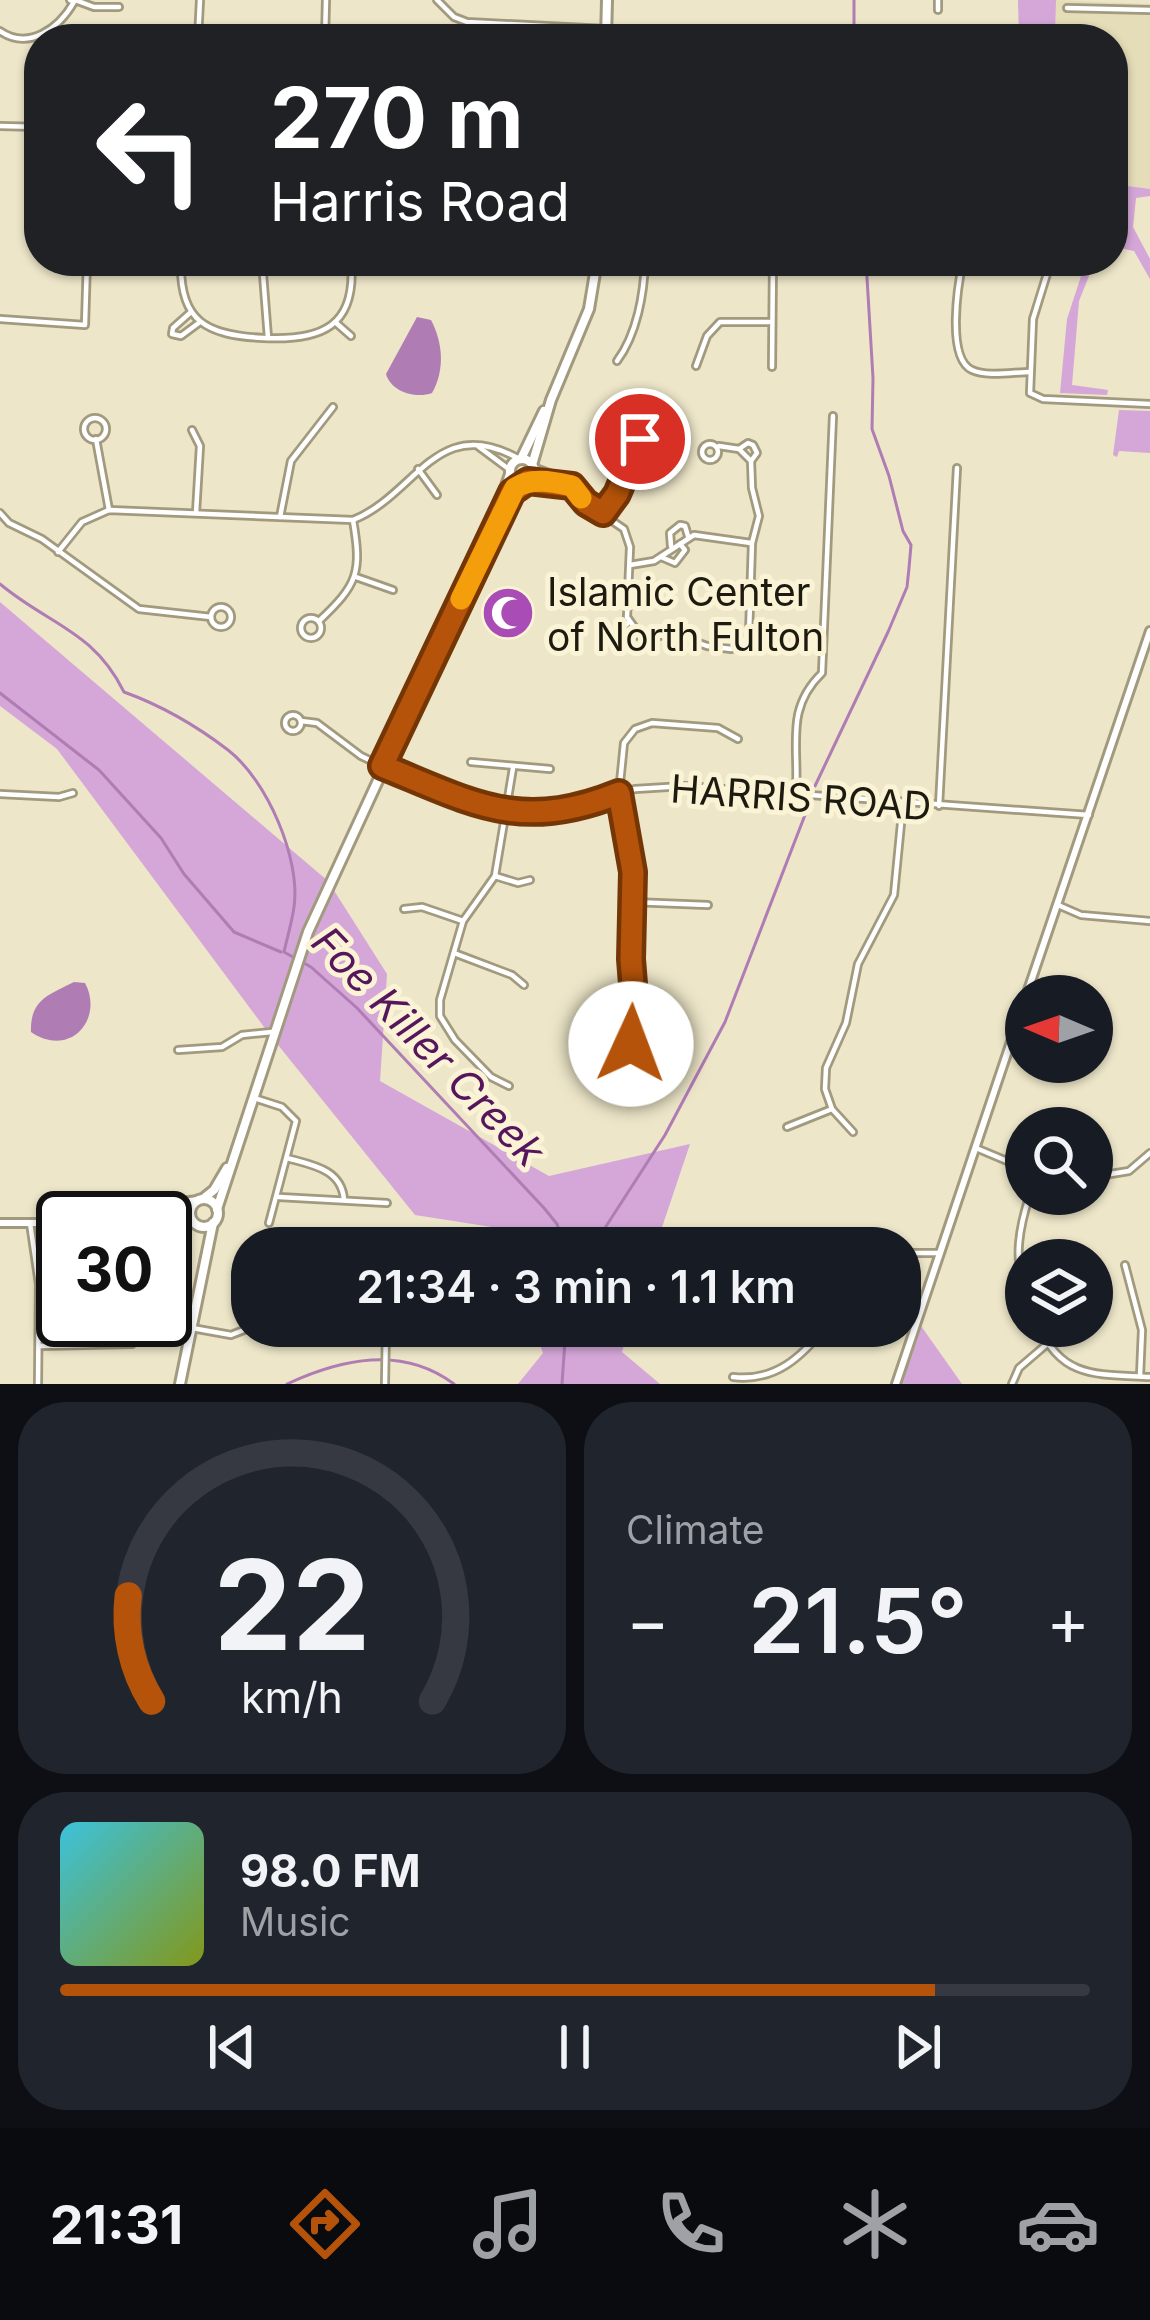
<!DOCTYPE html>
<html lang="en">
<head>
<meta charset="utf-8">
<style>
  :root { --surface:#171b24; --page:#20242c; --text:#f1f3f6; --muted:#9ea1a6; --line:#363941; --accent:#b45309 }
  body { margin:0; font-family:Inter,sans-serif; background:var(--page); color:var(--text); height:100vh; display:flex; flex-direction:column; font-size:45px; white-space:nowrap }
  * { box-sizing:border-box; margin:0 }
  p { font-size:39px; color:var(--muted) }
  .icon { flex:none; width:66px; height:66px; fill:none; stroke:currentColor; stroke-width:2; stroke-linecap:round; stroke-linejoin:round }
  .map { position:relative; height:1384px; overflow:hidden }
  .details { display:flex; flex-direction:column; gap:18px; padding:18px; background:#0d0f14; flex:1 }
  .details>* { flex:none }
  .guide { position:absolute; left:24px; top:24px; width:1104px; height:252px; border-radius:48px; box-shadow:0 3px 9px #0004; background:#202124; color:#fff; overflow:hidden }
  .needle { width:78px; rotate:272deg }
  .controls { position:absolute; left:1005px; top:975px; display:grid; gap:24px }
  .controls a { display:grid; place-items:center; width:108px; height:108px; border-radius:50%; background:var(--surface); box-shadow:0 3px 9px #0004; font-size:60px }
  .speed { position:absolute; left:36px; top:1191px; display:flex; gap:24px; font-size:60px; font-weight:700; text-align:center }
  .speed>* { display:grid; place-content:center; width:156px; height:156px; border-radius:50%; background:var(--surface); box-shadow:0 3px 9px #0004; line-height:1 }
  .speed .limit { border:6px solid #111; border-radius:18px; background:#fff; color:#111 }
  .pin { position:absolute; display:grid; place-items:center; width:102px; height:102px; color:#fff; margin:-51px; border:6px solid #fff; border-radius:50%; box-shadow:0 3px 12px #0007 }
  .me { position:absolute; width:132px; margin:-66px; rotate:2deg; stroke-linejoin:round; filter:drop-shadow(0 0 9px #0008) }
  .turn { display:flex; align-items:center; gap:42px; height:252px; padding:0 48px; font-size:54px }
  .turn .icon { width:156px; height:156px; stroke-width:2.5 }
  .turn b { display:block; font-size:84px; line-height:102px }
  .big { font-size:90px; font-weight:600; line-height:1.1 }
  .details .card { flex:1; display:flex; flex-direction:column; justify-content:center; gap:18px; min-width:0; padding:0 42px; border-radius:48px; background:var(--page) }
  .details .dial { align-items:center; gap:0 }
  .dial svg { height:312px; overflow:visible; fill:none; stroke:var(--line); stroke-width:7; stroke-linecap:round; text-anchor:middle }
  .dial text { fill:var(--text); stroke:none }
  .song { display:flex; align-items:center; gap:36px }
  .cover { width:144px; height:144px; border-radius:18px; background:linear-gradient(135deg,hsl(190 70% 55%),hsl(70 70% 35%)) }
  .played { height:12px; border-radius:6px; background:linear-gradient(90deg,var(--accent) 85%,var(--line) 85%) }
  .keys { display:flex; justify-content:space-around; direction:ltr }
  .heat { display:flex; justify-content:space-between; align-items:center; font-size:66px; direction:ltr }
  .details .tiles { flex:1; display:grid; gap:18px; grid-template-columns:1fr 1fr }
  .card:last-child { grid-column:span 2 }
  .trip { position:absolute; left:231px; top:1227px; width:690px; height:120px; border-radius:48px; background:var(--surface); box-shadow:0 3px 9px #0004; font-weight:600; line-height:120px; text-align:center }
  .tab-bar { display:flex; height:192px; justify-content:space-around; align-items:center; background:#090b0e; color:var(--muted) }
  .tab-bar .icon { width:84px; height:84px }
  .tab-bar .current { color:var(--accent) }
  .tab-bar b { font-size:54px; color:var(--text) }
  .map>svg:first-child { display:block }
  .built { fill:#e5dcb8 }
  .green { fill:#d4a7d8 }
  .water { fill:#af7cb4 }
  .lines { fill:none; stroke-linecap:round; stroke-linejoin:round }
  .stream { stroke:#af7cb4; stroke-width:3 }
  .minor-casing { stroke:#a19a7f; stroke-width:10 }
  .tertiary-casing { stroke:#a19a7f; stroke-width:12 }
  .secondary-casing { stroke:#a19a7f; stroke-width:14 }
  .minor { stroke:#fff; stroke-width:4.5 }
  .tertiary { stroke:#fff; stroke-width:6 }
  .secondary { stroke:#fff; stroke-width:8 }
  .route-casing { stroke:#753606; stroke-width:30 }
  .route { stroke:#b45309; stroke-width:21 }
  .slow { stroke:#f59e0b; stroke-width:21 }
  .labels { text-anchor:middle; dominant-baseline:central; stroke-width:10; stroke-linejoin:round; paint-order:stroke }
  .poi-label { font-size:39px; fill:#1d1a10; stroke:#faf3d6; text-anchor:start }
  .street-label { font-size:39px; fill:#1d1a10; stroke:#faf3d6 }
  .water-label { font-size:42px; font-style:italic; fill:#55165c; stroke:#faf3d6 }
</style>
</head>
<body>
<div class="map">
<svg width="1150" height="1384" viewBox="0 0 1150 1384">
  <rect width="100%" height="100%" fill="#ede6c9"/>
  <!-- built -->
  <polygon class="built" points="1056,0 1150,4 1150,189 1113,184 1113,39 1055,39"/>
  <!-- green -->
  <g class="green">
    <polygon points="1018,0 1056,0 1055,39 1019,39"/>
    <polygon points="1113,184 1150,189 1150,196 1136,198 1133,227 1150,259 1150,279 1134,251 1119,248 1113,251"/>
    <polygon points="1086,261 1095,261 1079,301 1072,385 1108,390 1107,395 1060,393 1067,319"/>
    <polygon points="1119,410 1150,411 1150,453 1119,451 1117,457 1113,455"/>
    <polygon points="0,602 328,881 387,974 380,1081 549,1176 690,1144 655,1248 505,1248 498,1228 415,1215 270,1035 57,749 0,706"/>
    <polygon points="914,1316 962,1384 896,1384"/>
    <polygon points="533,1326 630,1326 622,1352 660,1384 518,1384 543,1353"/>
  </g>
  <!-- water -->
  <g class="water">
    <path d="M417,317L431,320C443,343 445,370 432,393C416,399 391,392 386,374Z"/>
    <path d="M74,982L85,983C104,1018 71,1059 31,1032C30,1000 48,995 74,982Z"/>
  </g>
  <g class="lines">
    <!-- stream -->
    <g class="stream">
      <polyline points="846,39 854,27 854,0"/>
      <path d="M0,584C49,625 93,630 124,692C160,705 198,727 228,750C267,780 301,859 294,907C292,922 287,938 284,952L311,967L357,1008L544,1208L557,1224L565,1248"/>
      <polyline points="0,693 99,770 161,838 184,874 234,932 281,952"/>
      <polyline points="815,786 888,632 907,587 909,568 911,545 903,531 889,476 872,429 873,378 866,261"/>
      <polyline points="592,1248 665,1135 725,1022 810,802"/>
      <path d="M287,1384C341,1359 402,1345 454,1384"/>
      <polyline points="562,1384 566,1326"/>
    </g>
    <!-- minor casing -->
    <g class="minor-casing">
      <g id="minor">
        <polyline points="75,0 94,7 119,7"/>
        <polyline points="437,0 454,17 467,22 606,29"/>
        <polyline points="1067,8 1150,10"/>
        <polyline points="938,10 938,0"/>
        <path d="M0,31C29,51 59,28 74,2L70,0"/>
        <polyline points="198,39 200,0"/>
        <polyline points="325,39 326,0"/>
        <polyline points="0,126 39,127"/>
        <path d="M181,261C179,322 207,335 263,338C321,341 357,327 351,261"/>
        <polyline points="262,261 268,338"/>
        <path d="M963,261C958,284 946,358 972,370C987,377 1014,372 1030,372"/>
        <polyline points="1051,261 1033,319 1030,393 1043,399 1150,404"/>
        <polyline points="191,312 173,328 172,334 181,336 200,322"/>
        <polyline points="0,319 85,325 87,261"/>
        <polyline points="335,322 351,336"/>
        <path d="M617,361C637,334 644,294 645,261"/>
        <polyline points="696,366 707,336 720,322 769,322"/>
        <polyline points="772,367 773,261"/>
        <circle cx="95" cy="429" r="11"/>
        <polyline points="192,430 200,446 196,513"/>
        <polyline points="96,439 109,510"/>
        <circle cx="710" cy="452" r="8"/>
        <polyline points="479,447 510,470"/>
        <polyline points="639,448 660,447 666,442 668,407"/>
        <polyline points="739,449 748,443 753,445 757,453 751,461"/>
        <polyline points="533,467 565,479 586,503 624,529 630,547 627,617 642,638 674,634 707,646 731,649 741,645 749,634 752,543 759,516 752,488 751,461 739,449 719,446"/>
        <polyline points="418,469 437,495"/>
        <polyline points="528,481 572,486"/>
        <polyline points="0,513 9,523 42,539 139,609 211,617"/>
        <polyline points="603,513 618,494 640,439 649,437 654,447"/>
        <polyline points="280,517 291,461 333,407"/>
        <polyline points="671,546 670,533 680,525 685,526 688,536"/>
        <path d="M58,552L82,522L109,510L353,520C416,495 437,412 519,459"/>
        <polyline points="661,557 675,563 685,550 680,544"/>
        <polyline points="630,565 654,561 694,535 751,543"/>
        <polyline points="356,577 393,590"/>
        <circle cx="221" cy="617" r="10"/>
        <circle cx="311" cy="628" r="10"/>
        <path d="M319,621C358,584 362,573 353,520"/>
        <polyline points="628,623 621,629 623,636 631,639 638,633"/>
        <polyline points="741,645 745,649 753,647 755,640 749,634"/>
        <circle cx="293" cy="723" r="8"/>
        <polyline points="301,721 317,723 361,756 382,766 480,806 507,812 568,810 635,789 684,786 1089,815"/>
        <polyline points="471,762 550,769"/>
        <path d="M796,792C799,744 785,709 822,673L833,416"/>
        <polyline points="0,794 59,797 73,793"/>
        <polyline points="939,806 957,468"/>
        <polyline points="495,876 518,883 530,880"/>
        <polyline points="632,902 708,905"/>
        <polyline points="1058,905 1081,915 1150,921"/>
        <polyline points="404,909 422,907 463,921"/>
        <polyline points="454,953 512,975 524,985"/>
        <polyline points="631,1044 635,1009 631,959 633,872 619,793 624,743 635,729 652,723 718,728 738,739"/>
        <polyline points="178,1050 222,1047 242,1035 272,1032"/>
        <polyline points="509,1086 491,1077 455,1040 440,1016 440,1000 463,921 495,876 513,768"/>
        <polyline points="254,1098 282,1107 296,1121 269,1223"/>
        <polyline points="787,1127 832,1109"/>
        <polyline points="853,1132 832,1109 825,1089 826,1068 846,1023 858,964 894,895 903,803"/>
        <polyline points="976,1148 1026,1169"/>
        <path d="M287,1158C312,1165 342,1169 344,1200"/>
        <polyline points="1092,1177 1129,1171 1150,1153"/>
        <polyline points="279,1197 387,1203"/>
        <polyline points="30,1223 39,1284 38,1384"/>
        <polyline points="712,1248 795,1248"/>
        <polyline points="900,1253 940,1253"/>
        <polyline points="1125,1265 1142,1330 1140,1376"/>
        <path d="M1026,1294C1013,1259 1019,1228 1030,1194"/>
        <path d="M1039,1326C1062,1380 1100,1374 1150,1377"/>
        <polyline points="192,1328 231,1335 254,1326"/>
        <polyline points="40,1346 132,1344"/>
        <path d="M733,1377C775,1382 802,1357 826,1326"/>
        <polyline points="385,1384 386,1326"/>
        <polyline points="1012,1384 1019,1368 1047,1344"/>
      </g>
    </g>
    <!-- tertiary casing -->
    <g class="tertiary-casing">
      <g id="tertiary">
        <polyline points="1026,996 1150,631"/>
        <polyline points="156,1218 182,1202 198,1200"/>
        <polyline points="158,1218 176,1215 191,1219"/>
        <polyline points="0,1223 63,1223"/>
        <polyline points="896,1384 1026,997"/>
      </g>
    </g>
    <!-- secondary casing -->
    <g class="secondary-casing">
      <g id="secondary">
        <polyline points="606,39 607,0"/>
        <circle cx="522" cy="471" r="12"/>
        <polyline points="521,459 544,411"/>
        <polyline points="532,465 551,400 589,309 597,261"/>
        <polyline points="489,535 510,474"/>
        <polyline points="204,1198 214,1190 227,1168"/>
        <circle cx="204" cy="1213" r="14"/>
        <polyline points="217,1209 308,932 509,497 525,482"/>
        <polyline points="180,1384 213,1223"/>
      </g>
    </g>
    <!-- minor -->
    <use href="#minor" class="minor"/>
    <!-- tertiary -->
    <use href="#tertiary" class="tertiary"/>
    <!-- secondary -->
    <use href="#secondary" class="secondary"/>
  </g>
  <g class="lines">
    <!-- route casing -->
    <g class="route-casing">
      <path id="route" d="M631,1044L635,1009L631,959L633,872L619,793C520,833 473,803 382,766L512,492L528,481L572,486L586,503L603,513L617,494L640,439"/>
    </g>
    <!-- route -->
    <use href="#route" class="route"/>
    <!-- slow -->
    <path class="slow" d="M461,599L515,488C532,477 553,482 572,486L581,498"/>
  </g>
  <!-- icons -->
  <defs>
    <g id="mosque-disc" transform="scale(2.7)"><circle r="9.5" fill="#aa4cb5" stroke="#faf3d6"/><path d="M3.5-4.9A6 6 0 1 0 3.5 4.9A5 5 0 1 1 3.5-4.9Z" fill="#fff"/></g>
  </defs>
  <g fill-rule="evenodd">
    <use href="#mosque-disc" x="508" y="613"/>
  </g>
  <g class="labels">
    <!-- poi labels -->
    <g class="poi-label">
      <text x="547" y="591">Islamic Center<tspan x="547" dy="45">of North Fulton</tspan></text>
    </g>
    <!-- street labels -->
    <g class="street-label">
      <text transform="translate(801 797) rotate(4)">HARRIS ROAD</text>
    </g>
    <!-- water labels -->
    <g class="water-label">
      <text transform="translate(429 1046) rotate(46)">Foe Killer Creek</text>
    </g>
  </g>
</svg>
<div class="controls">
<a><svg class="needle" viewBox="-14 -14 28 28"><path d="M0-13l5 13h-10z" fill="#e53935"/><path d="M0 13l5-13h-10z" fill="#9ea1a6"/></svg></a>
<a><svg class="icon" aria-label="search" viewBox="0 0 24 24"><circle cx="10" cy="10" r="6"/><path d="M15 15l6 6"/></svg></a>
<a><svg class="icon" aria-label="layers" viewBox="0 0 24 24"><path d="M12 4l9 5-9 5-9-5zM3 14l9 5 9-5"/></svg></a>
</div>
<div class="speed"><div class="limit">30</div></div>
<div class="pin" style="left:640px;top:439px;background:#d93025"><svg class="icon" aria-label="arrive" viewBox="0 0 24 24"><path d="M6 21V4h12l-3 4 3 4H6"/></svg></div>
<svg class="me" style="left:631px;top:1044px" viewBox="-20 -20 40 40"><circle r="19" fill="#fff"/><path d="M0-13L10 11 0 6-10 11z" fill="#b45309"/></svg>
<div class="trip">21:34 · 3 min · 1.1 km</div>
<div class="guide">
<div class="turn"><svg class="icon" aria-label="left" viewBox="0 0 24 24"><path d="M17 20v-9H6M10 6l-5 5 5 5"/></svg><div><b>270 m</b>Harris Road</div></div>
</div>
</div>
<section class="details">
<div class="tiles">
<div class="card dial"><svg viewBox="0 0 100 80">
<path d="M14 69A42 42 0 1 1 86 69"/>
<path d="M14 69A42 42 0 0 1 8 42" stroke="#b45309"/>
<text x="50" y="56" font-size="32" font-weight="700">22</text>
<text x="50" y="72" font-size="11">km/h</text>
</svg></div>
<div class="card"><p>Climate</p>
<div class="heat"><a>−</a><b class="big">21.5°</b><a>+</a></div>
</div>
<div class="card">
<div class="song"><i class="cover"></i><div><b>98.0 FM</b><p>Music</p></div></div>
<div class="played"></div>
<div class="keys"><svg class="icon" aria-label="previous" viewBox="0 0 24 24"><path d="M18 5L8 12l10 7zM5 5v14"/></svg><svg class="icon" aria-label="pause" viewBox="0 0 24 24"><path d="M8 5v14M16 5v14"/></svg><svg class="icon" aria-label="next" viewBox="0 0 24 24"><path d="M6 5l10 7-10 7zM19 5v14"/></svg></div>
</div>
</div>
</section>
<nav class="tab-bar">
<b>21:31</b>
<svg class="icon current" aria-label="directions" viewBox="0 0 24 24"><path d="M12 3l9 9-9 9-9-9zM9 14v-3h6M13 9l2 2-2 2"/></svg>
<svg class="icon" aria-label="music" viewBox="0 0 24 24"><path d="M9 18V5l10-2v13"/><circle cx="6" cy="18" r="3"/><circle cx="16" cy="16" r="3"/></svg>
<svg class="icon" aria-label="phone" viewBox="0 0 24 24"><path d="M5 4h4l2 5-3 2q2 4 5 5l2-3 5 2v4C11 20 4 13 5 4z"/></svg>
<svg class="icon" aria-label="climate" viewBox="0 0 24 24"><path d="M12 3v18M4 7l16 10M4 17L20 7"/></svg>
<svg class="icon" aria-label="car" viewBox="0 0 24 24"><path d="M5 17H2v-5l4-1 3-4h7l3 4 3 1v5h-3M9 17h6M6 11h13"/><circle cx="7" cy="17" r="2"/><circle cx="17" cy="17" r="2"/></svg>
</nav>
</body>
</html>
